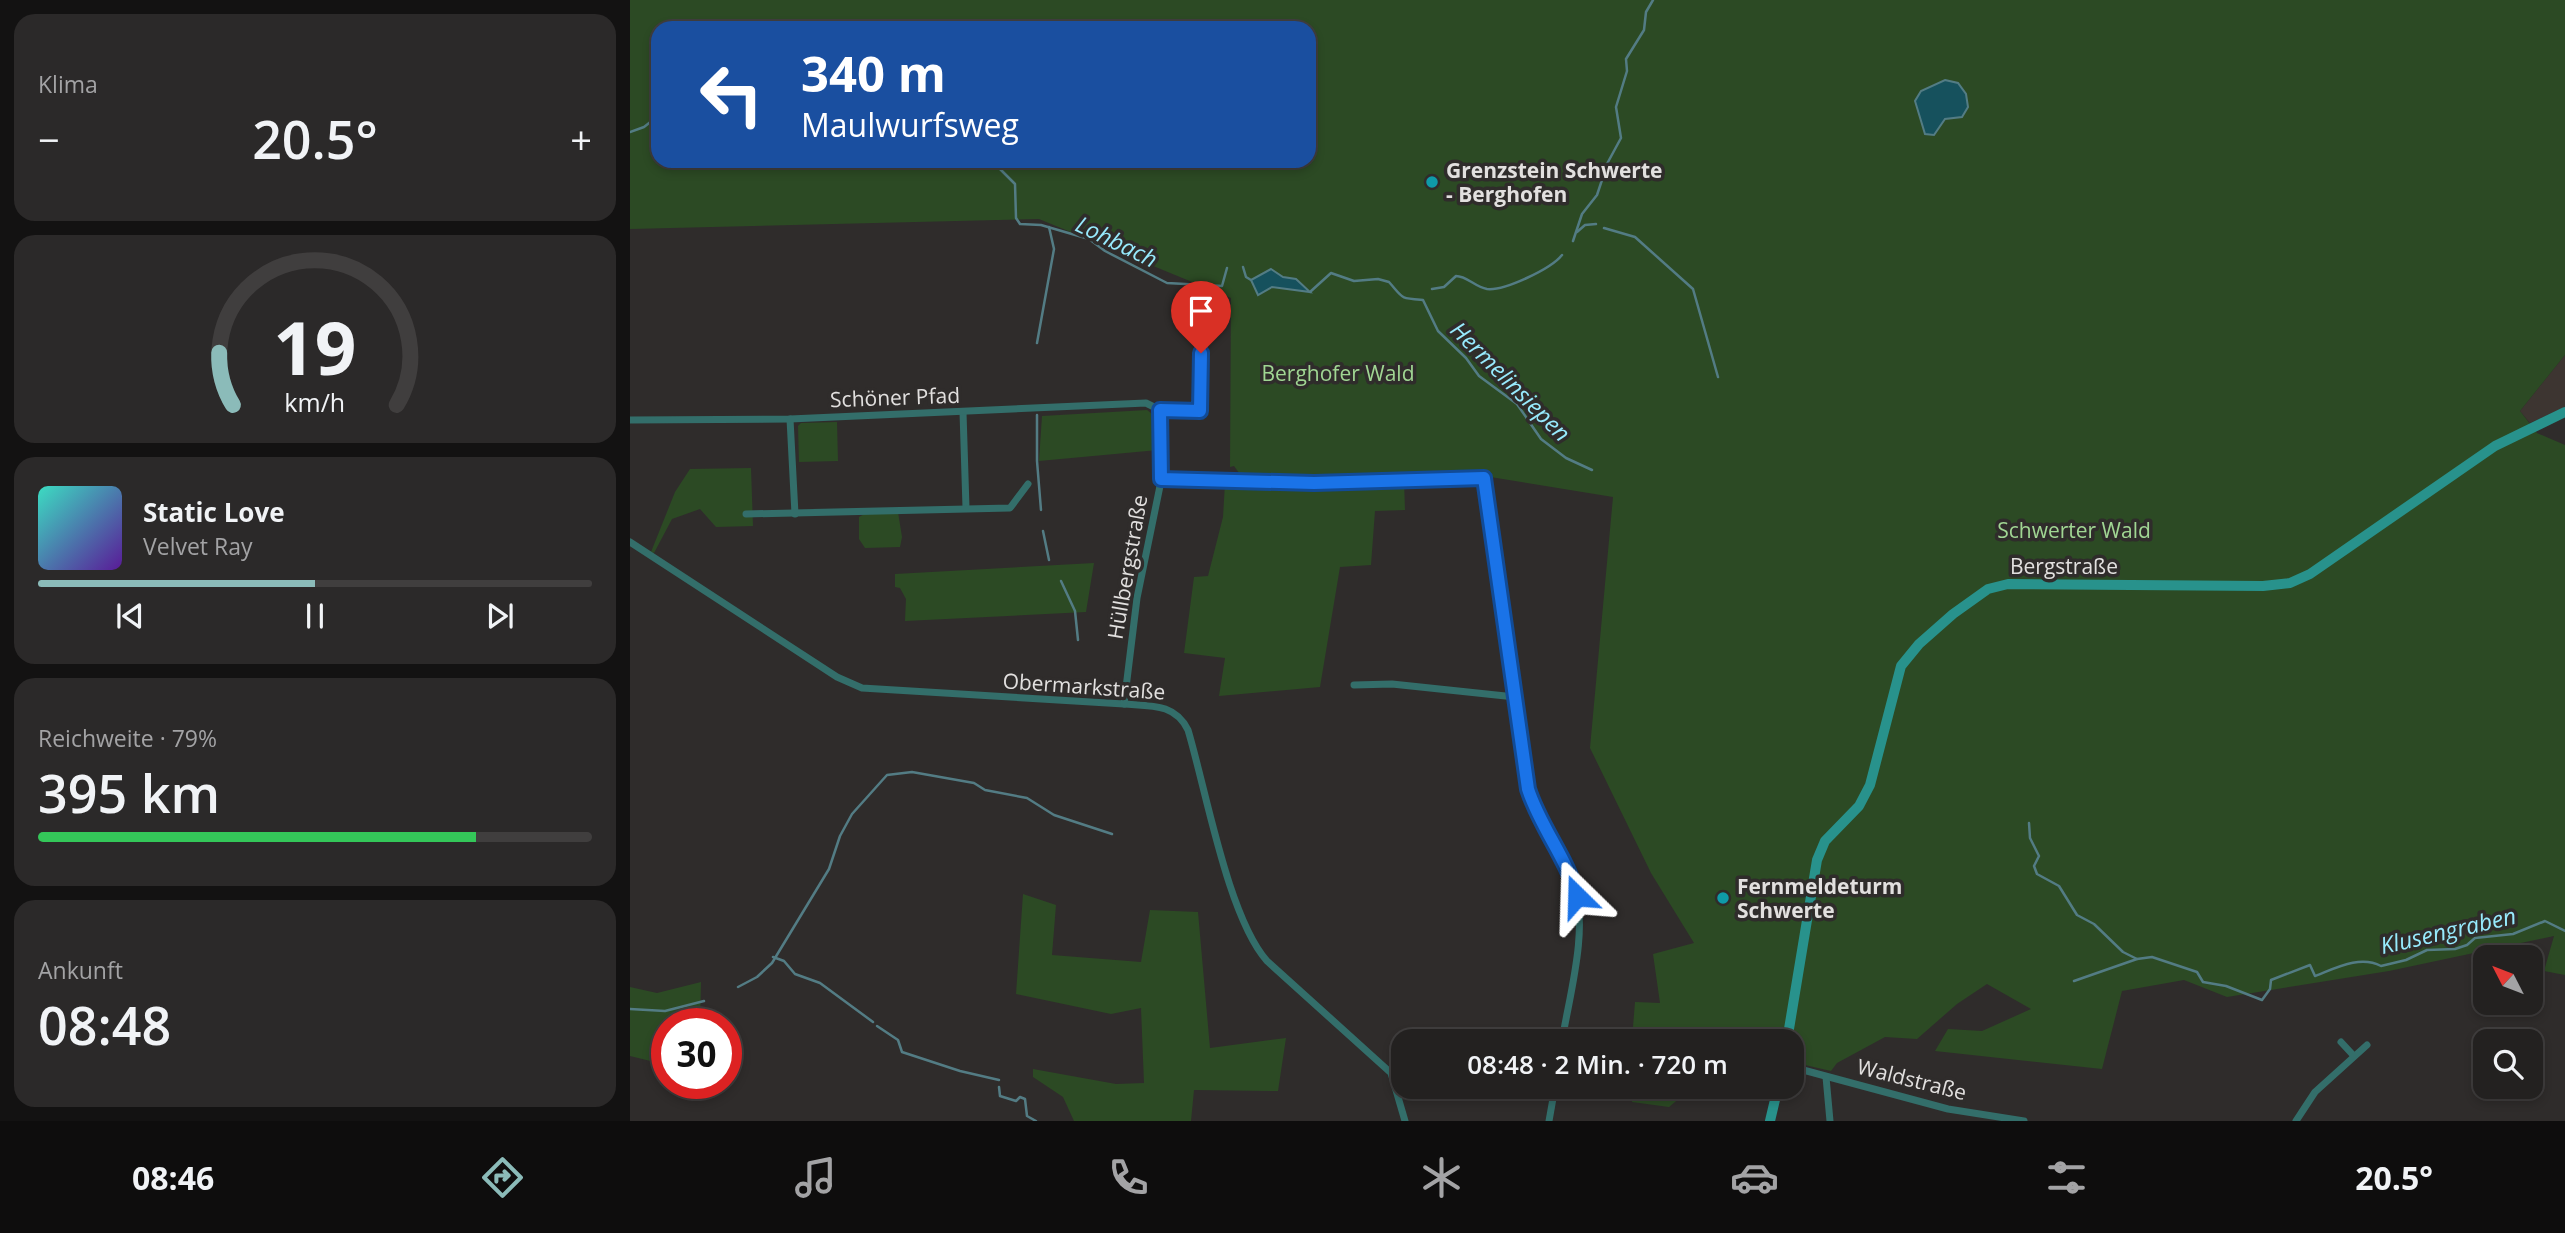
<!DOCTYPE html>
<html lang="de">
<head>
<meta charset="utf-8">
<style>
  :root { --surface:#232120; --page:#2b2929; --text:#f1f3f6; --muted:#a3a3a5; --line:#403e3e; --accent:#8bbbb9 }
  body { margin:0; font-family:"Open Sans",sans-serif; background:var(--page); color:var(--text); height:100vh; display:flex; flex-direction:column; font-size:26px; white-space:nowrap }
  * { box-sizing:border-box; margin:0 }
  p { font-size:23px; color:var(--muted) }
  .icon { flex:none; width:38px; height:38px; fill:none; stroke:currentColor; stroke-width:2; stroke-linecap:round; stroke-linejoin:round }
  .map { position:relative; flex:1; overflow:hidden }
  .sheet { display:flex; flex-direction:column; gap:14px; padding:14px; background:#131212; width:630px }
  .sheet>* { flex:none }
  .top-card { position:absolute; left:21px; top:21px; width:665px; height:147px; border-radius:21px; box-shadow:0 4px 10px #0003,0 0 0 2px var(--line); background:#1a4fa0; color:#fff; overflow:hidden }
  .needle { width:46px; rotate:312deg }
  .fabs { position:absolute; left:1843px; top:945px; display:grid; gap:14px }
  .fabs a { display:grid; place-items:center; width:70px; height:70px; border-radius:14px; background:var(--surface); box-shadow:0 4px 10px #0003,0 0 0 2px var(--line); font-size:35px }
  .speed { position:absolute; left:21px; top:1008px; display:flex; gap:14px; font-size:35px; font-weight:700; text-align:center }
  .speed>* { display:grid; place-content:center; width:91px; height:91px; border-radius:50%; background:var(--surface); box-shadow:0 4px 10px #0003,0 0 0 2px var(--line); line-height:1 }
  .speed .limit { border:10px solid #d22; background:#fff; color:#111 }
  .pin { position:absolute; display:grid; place-items:center; width:60px; height:60px; color:#fff; margin:-72px -30px; border-radius:50% 50% 50% 0; rotate:-45deg; box-shadow:0 0 7px #0007 }
  .pin .icon { rotate:45deg }
  .me { position:absolute; width:77px; margin:-38px; rotate:338deg; stroke-linejoin:round; filter:drop-shadow(0 0 5px #0008) }
  .turn { display:flex; align-items:center; gap:24px; height:147px; padding:0 35px; font-size:32px }
  .turn .icon { width:91px; height:91px; stroke-width:2.5 }
  .turn b { display:block; font-size:49px; line-height:60px }
  .big { font-size:52px; font-weight:600; line-height:1.1 }
  .sheet .widget { flex:1; display:flex; flex-direction:column; justify-content:center; gap:10px; min-width:0; padding:0 24px; border-radius:21px; background:var(--page) }
  .sheet .dial { align-items:center; gap:0 }
  .dial svg { height:182px; overflow:visible; fill:none; stroke:var(--line); stroke-width:7; stroke-linecap:round; text-anchor:middle }
  .dial text { fill:var(--text); stroke:none }
  .song { display:flex; align-items:center; gap:21px }
  .cover { width:84px; height:84px; border-radius:10px; background:linear-gradient(135deg,hsl(170 70% 55%),hsl(270 70% 35%)) }
  .played { height:7px; border-radius:4px; background:linear-gradient(90deg,var(--accent) 50%,var(--line) 50%) }
  .keys { display:flex; justify-content:space-around; direction:ltr }
  .heat { display:flex; justify-content:space-between; align-items:center; font-size:38px; direction:ltr }
  .charge { height:10px; border-radius:5px; background:linear-gradient(90deg,#34c759 79%,var(--line) 0) }
  .trip { position:absolute; left:761px; top:1029px; width:413px; height:70px; border-radius:21px; background:var(--surface); box-shadow:0 4px 10px #0003,0 0 0 2px var(--line); font-weight:600; line-height:70px; text-align:center }
  .tab-bar { display:flex; height:112px; justify-content:space-around; align-items:center; background:#0e0d0d; color:var(--muted) }
  .tab-bar .icon { width:49px; height:49px }
  .tab-bar .current { color:var(--accent) }
  .tab-bar b { font-size:32px; color:var(--text) }
  main { display:flex; flex:1; min-height:0 }
  .map>svg:first-child { display:block }
  .built { fill:#3d3531 }
  .green { fill:#2c4a24; fill-rule:evenodd }
  .water { fill:#16515d; stroke:#537c84; stroke-width:2 }
  .lines { fill:none; stroke-linecap:round; stroke-linejoin:round }
  .stream { stroke:#537c84; stroke-width:2.5 }
  .minor { stroke:#336e6a; stroke-width:7 }
  .secondary { stroke:#28928c; stroke-width:10 }
  .route-casing { stroke:#114b97; stroke-width:18 }
  .route { stroke:#1a73e8; stroke-width:12 }
  .culture-dot { fill:#0f9aa8; stroke:#2f2c2b; stroke-width:2.5 }
  .labels { text-anchor:middle; dominant-baseline:central; stroke-width:7; stroke-linejoin:round; paint-order:stroke }
  .poi-label { font-size:21px; font-weight:bold; fill:#e2e0df; stroke:#2f2c2b; text-anchor:start }
  .park-label { font-size:21px; fill:#a0d693; stroke:#2f2c2b }
  .street-label { font-size:21px; fill:#e2e0df; stroke:#2f2c2b }
  .water-label { font-size:23px; font-style:italic; fill:#97eafd; stroke:#2f2c2b }
</style>
</head>
<body>
<main>
<section class="sheet">
<div class="widget"><p>Klima</p>
<div class="heat"><a>−</a><b class="big">20.5°</b><a>+</a></div>
</div>
<div class="widget dial"><svg viewBox="0 0 100 80">
<path d="M14 69A42 42 0 1 1 86 69"/>
<path d="M14 69A42 42 0 0 1 8 46" stroke="#8bbbb9"/>
<text x="50" y="56" font-size="32" font-weight="700">19</text>
<text x="50" y="72" font-size="11">km/h</text>
</svg></div>
<div class="widget">
<div class="song"><i class="cover"></i><div><b>Static Love</b><p>Velvet Ray</p></div></div>
<div class="played"></div>
<div class="keys"><svg class="icon" aria-label="previous" viewBox="0 0 24 24"><path d="M18 5L8 12l10 7zM5 5v14"/></svg><svg class="icon" aria-label="pause" viewBox="0 0 24 24"><path d="M8 5v14M16 5v14"/></svg><svg class="icon" aria-label="next" viewBox="0 0 24 24"><path d="M6 5l10 7-10 7zM19 5v14"/></svg></div>
</div>
<div class="widget"><p>Reichweite · 79%</p><b class="big">395 km</b><div class="charge"></div></div>
<div class="widget"><p>Ankunft</p><b class="big">08:48</b></div>
</section>
<div class="map">
<svg width="1935" height="1121" viewBox="0 0 1935 1121">
  <rect width="100%" height="100%" fill="#2f2c2b"/>
  <!-- built -->
  <polygon class="built" points="1935,355 1935,407 1900,423 1890,411"/>
  <!-- green -->
  <g class="green">
    <path d="M0,0H1935V355L1890,411L1907,433L1935,445V975L1914,971L1924,936L1759,971L1597,997L1554,980L1492,991L1472,1069L1305,1051L1318,1029L1352,1031L1401,1009L1357,984L1327,1004L1287,1039L1255,1037L1207,1063L1201,1071L1162,1062V1041H1011L1013,1029L1003,1027L1005,1002L1030,1003L1023,954L1064,943L1021,873L960,748L983,497L848,475L684,480L612,477L604,466L600,467L601,298L409,219L0,229ZM28,28H679V161H28Z"/>
    <polygon points="517,410 526,417 528,450 409,461 412,416"/>
    <polygon points="207,422 208,461 169,462 168,426 171,423"/>
    <polygon points="121,468 123,526 86,527 70,509 42,519 24,553 21,552 45,492 60,469"/>
    <polygon points="774,481 775,510 745,511 741,565 710,567 690,687 589,696 595,658 554,653 564,577 578,576 593,517 595,483"/>
    <polygon points="268,512 272,537 270,547 235,548 229,539 229,517 236,513"/>
    <polygon points="464,563 456,612 275,621 276,599 270,588 265,587 265,574"/>
    <polygon points="393,894 426,905 422,955 511,962 520,910 568,912 580,1048 656,1038 648,1091 564,1090 561,1121 444,1121 433,1097 403,1077 403,1069 486,1084 514,1083 511,1008 481,1014 386,994"/>
    <polygon points="71,982 70,1024 37,1024 37,1065 0,1056 0,987 27,993"/>
    <polygon points="1004,1087 1141,1087 1138,1101 1052,1096 1039,1107 1002,1102"/>
  </g>
  <!-- water -->
  <g class="water">
    <polygon points="1315,80 1328,83 1336,94 1338,107 1332,117 1315,119 1304,135 1295,134 1285,101 1291,91"/>
    <polygon points="641,269 653,277 666,279 680,292 642,287 628,295 621,280"/>
  </g>
  <g class="lines">
    <!-- stream -->
    <g class="stream">
      <polyline points="0,132 14,127 28,116"/>
      <polyline points="353,161 368,167 385,184 386,218 390,224 411,225 459,239 475,251 537,283 592,286 597,268"/>
      <polyline points="974,228 1005,237 1063,289 1088,377"/>
      <polyline points="947,232 955,225 966,224"/>
      <polyline points="943,241 952,214 967,195 978,162 991,138 986,107 997,71 996,59 1014,30 1016,12 1023,0"/>
      <polyline points="613,267 616,277 621,280"/>
      <path d="M802,289L814,287L826,276C837,276 845,287 857,289C874,291 921,269 932,255"/>
      <path d="M680,292L701,273L724,281L748,279L759,282C774,299 769,298 793,300L808,331L836,358L849,376L887,404L911,439L936,458L962,470"/>
      <polyline points="407,343 424,249 419,227"/>
      <polyline points="407,415 407,461 411,510"/>
      <polyline points="413,531 419,560"/>
      <polyline points="431,581 445,611 448,640"/>
      <path d="M1399,823L1400,838L1409,856L1404,866L1407,874L1429,886L1447,915L1464,924L1493,952L1507,959L1522,957L1567,972L1573,982L1596,986L1632,1000L1640,989L1641,980L1680,965L1685,976C1706,968 1730,955 1751,966L1776,960L1797,950L1825,949L1837,945L1845,938L1883,934L1915,921L1935,931"/>
      <polyline points="143,957 154,961 165,974 190,983 243,1022"/>
      <polyline points="1444,981 1507,959"/>
      <polyline points="108,987 127,977 142,963 199,869 210,836 222,814 257,775 282,772 344,783 355,790 397,798 424,815 482,834"/>
      <polyline points="0,1009 35,1011 74,1001"/>
      <polyline points="247,1026 268,1040 272,1052 330,1071 369,1080"/>
      <polyline points="369,1087 370,1096 386,1101 390,1097 395,1099 397,1116 406,1121"/>
    </g>
    <!-- minor -->
    <g class="minor">
      <polyline points="333,412 336,508"/>
      <polyline points="160,419 165,514"/>
      <polyline points="0,420 160,419 516,403 530,410 570,411 571,353"/>
      <path d="M531,479L684,483L854,478L898,789C909,824 933,852 944,886C959,929 939,997 932,1041"/>
      <polyline points="116,514 380,508 398,484"/>
      <path d="M0,542L207,677L232,688L494,704C520,706 545,703 558,730C576,790 598,917 637,961L761,1073L775,1121"/>
      <polyline points="724,685 762,684 885,697"/>
      <polyline points="494,704 507,598 530,486 530,410"/>
      <polyline points="1711,1042 1723,1055"/>
      <polyline points="1162,1067 1318,1109 1394,1121"/>
      <polyline points="1196,1077 1200,1121"/>
      <polyline points="919,1121 925,1087"/>
      <polyline points="1666,1121 1685,1092 1737,1045"/>
    </g>
    <!-- secondary -->
    <g class="secondary">
      <polyline points="1157,1041 1187,860 1195,841 1229,806 1240,785 1271,666 1289,644 1323,614 1358,589 1378,584 1633,586 1660,583 1680,574 1865,446 1935,412"/>
      <polyline points="1140,1121 1148,1087"/>
    </g>
  </g>
  <g class="lines">
    <!-- route casing -->
    <g class="route-casing">
      <path id="route" d="M571,353L570,411L530,410L531,479L684,483L854,478L898,789C910,827 937,858 947,896"/>
    </g>
    <!-- route -->
    <use href="#route" class="route"/>
  </g>
  <!-- markers -->
  <g class="culture-dot">
    <circle cx="802" cy="182" r="7"/>
    <circle cx="1093" cy="898" r="7"/>
  </g>
  <g class="labels">
    <!-- poi labels -->
    <g class="poi-label">
      <text x="816" y="170">Grenzstein Schwerte<tspan x="816" dy="24">- Berghofen</tspan></text>
      <text x="1107" y="886">Fernmeldeturm<tspan x="1107" dy="24">Schwerte</tspan></text>
    </g>
    <!-- park labels -->
    <g class="park-label">
      <text x="708" y="373">Berghofer Wald</text>
      <text x="1444" y="530">Schwerter Wald</text>
    </g>
    <!-- street labels -->
    <g class="street-label">
      <text transform="translate(265 397) rotate(-2)">Schöner Pfad</text>
      <text x="1434" y="566">Bergstraße</text>
      <text transform="translate(497 567) rotate(-80)">Hüllbergstraße</text>
      <text transform="translate(454 686) rotate(4)">Obermarkstraße</text>
      <text transform="translate(1282 1079) rotate(14)">Waldstraße</text>
    </g>
    <!-- water labels -->
    <g class="water-label">
      <text transform="translate(487 241) rotate(26)">Lohbach</text>
      <text transform="translate(881 381) rotate(45)">Hermelinsiepen</text>
      <text transform="translate(1818 930) rotate(-13)">Klusengraben</text>
    </g>
  </g>
</svg>
<div class="fabs">
<a><svg class="needle" viewBox="-14 -14 28 28"><path d="M0-13l5 13h-10z" fill="#e53935"/><path d="M0 13l5-13h-10z" fill="#a3a3a5"/></svg></a>
<a><svg class="icon" aria-label="search" viewBox="0 0 24 24"><circle cx="10" cy="10" r="6"/><path d="M15 15l6 6"/></svg></a>
</div>
<div class="speed"><div class="limit">30</div></div>
<div class="pin" style="left:571px;top:353px;background:#d93025"><svg class="icon" aria-label="arrive" viewBox="0 0 24 24"><path d="M6 21V4h12l-3 4 3 4H6"/></svg></div>
<svg class="me" style="left:947px;top:896px" viewBox="-20 -20 40 40"><path d="M0-17L14 15 0 8-14 15z" fill="#1a73e8" stroke="#fff" stroke-width="4"/></svg>
<div class="trip">08:48 · 2 Min. · 720 m</div>
<div class="top-card">
<div class="turn"><svg class="icon" aria-label="left" viewBox="0 0 24 24"><path d="M17 20v-9H6M10 6l-5 5 5 5"/></svg><div><b>340 m</b>Maulwurfsweg</div></div>
</div>
</div>
</main>
<nav class="tab-bar">
<b>08:46</b>
<svg class="icon current" aria-label="directions" viewBox="0 0 24 24"><path d="M12 3l9 9-9 9-9-9zM9 14v-3h6M13 9l2 2-2 2"/></svg>
<svg class="icon" aria-label="music" viewBox="0 0 24 24"><path d="M9 18V5l10-2v13"/><circle cx="6" cy="18" r="3"/><circle cx="16" cy="16" r="3"/></svg>
<svg class="icon" aria-label="phone" viewBox="0 0 24 24"><path d="M5 4h4l2 5-3 2q2 4 5 5l2-3 5 2v4C11 20 4 13 5 4z"/></svg>
<svg class="icon" aria-label="climate" viewBox="0 0 24 24"><path d="M12 3v18M4 7l16 10M4 17L20 7"/></svg>
<svg class="icon" aria-label="car" viewBox="0 0 24 24"><path d="M5 17H2v-5l4-1 3-4h7l3 4 3 1v5h-3M9 17h6M6 11h13"/><circle cx="7" cy="17" r="2"/><circle cx="17" cy="17" r="2"/></svg>
<svg class="icon" aria-label="filters" viewBox="0 0 24 24"><path d="M4 7h16M4 17h16"/><circle cx="9" cy="7" r="2"/><circle cx="15" cy="17" r="2"/></svg>
<b>20.5°</b>
</nav>
</body>
</html>
